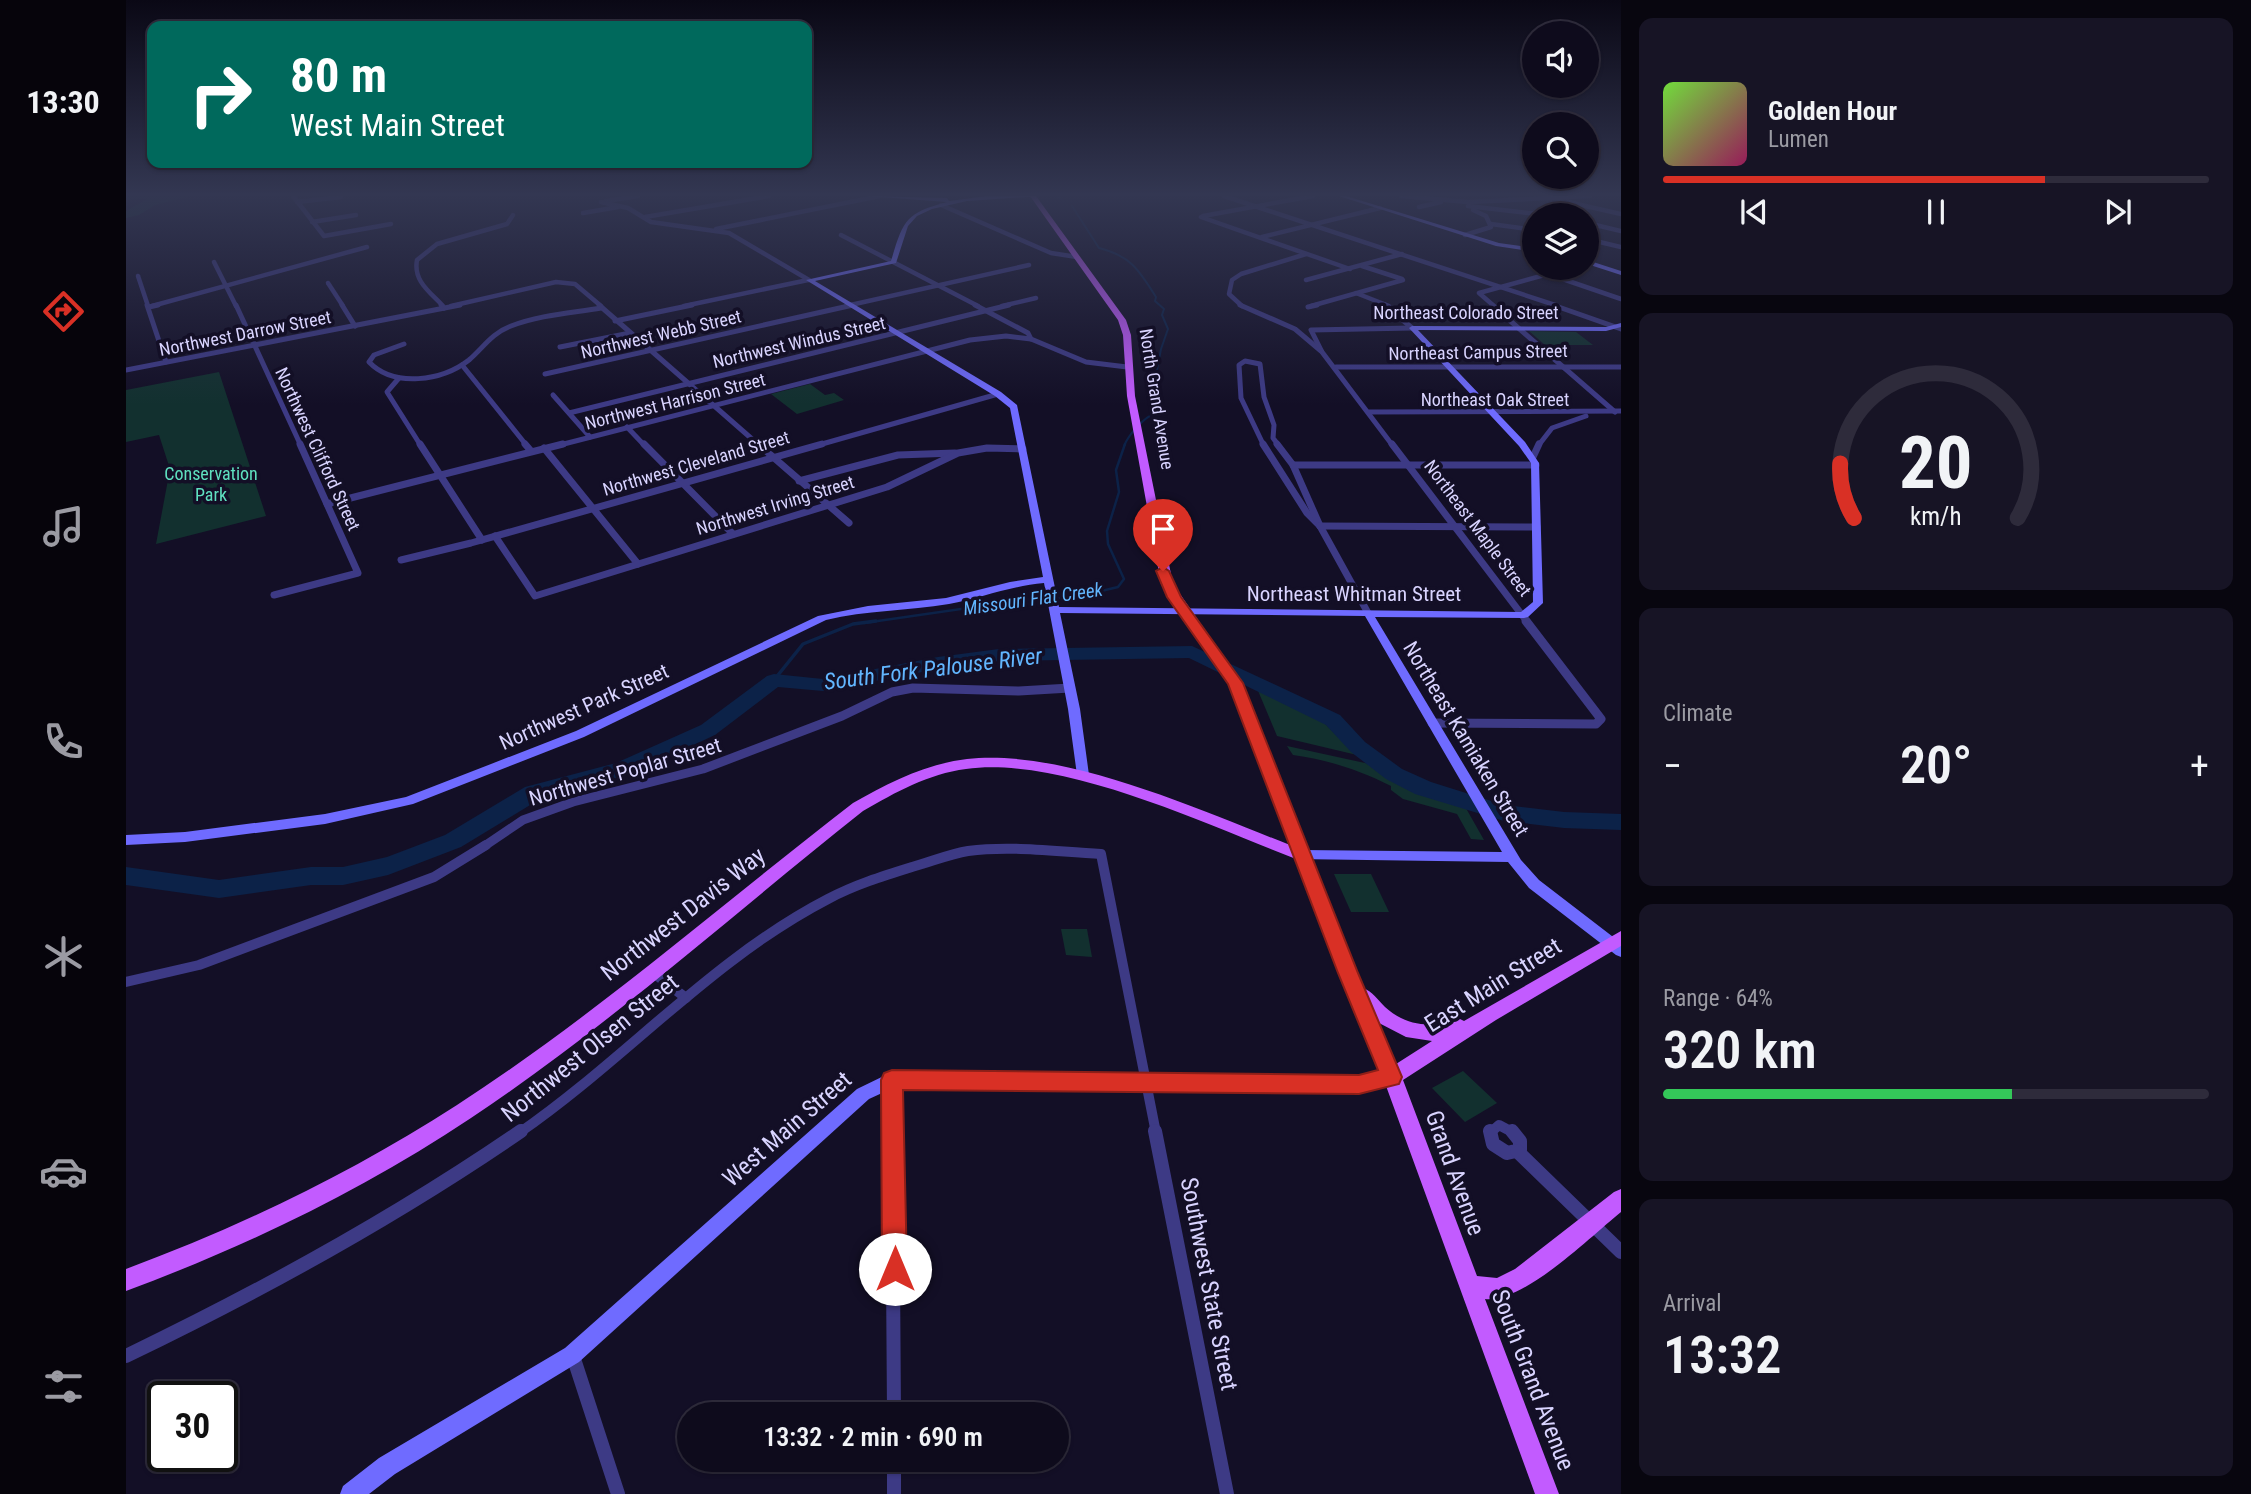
<!DOCTYPE html>
<html lang="en">
<head>
<meta charset="utf-8">
<style>
  :root { --surface:#0e0b1c; --page:#171425; --text:#f1f3f6; --muted:#9b9ba3; --line:#2e2b3b; --accent:#d93025 }
  body { margin:0; font-family:"Roboto Condensed",sans-serif; background:var(--page); color:var(--text); height:100vh; display:flex; flex-direction:column; font-size:26px; white-space:nowrap }
  * { box-sizing:border-box; margin:0 }
  p { font-size:23px; color:var(--muted) }
  .icon { flex:none; width:38px; height:38px; fill:none; stroke:currentColor; stroke-width:2; stroke-linecap:round; stroke-linejoin:round }
  .map { position:relative; flex:1; overflow:hidden }
  .details { display:flex; flex-direction:column; gap:18px; padding:18px; background:#08060f; width:630px }
  .details>* { flex:none }
  .hud { position:absolute; left:21px; top:21px; width:665px; height:147px; border-radius:14px; box-shadow:0 2px 5px #0004,0 0 0 2px var(--line); background:#00695c; color:#fff; overflow:hidden }
  .controls { position:absolute; left:1396px; top:21px; display:grid; gap:14px }
  .controls a { display:grid; place-items:center; width:77px; height:77px; border-radius:50%; background:var(--surface); box-shadow:0 2px 5px #0004,0 0 0 2px var(--line); font-size:35px }
  .speed { position:absolute; left:21px; top:1381px; display:flex; gap:14px; font-size:35px; font-weight:700; text-align:center }
  .speed>* { display:grid; place-content:center; width:91px; height:91px; border-radius:50%; background:var(--surface); box-shadow:0 2px 5px #0004,0 0 0 2px var(--line); line-height:1 }
  .speed .limit { border:4px solid #111; border-radius:10px; background:#fff; color:#111 }
  .pin { position:absolute; display:grid; place-items:center; width:60px; height:60px; color:#fff; margin:-72px -30px; border-radius:50% 50% 50% 0; rotate:-45deg; box-shadow:0 0 7px #0007 }
  .pin .icon { rotate:45deg }
  .me { position:absolute; width:77px; margin:-38px; rotate:0deg; stroke-linejoin:round; filter:drop-shadow(0 0 5px #0008) }
  .turn { display:flex; align-items:center; gap:24px; height:147px; padding:0 28px; font-size:32px }
  .turn .icon { width:91px; height:91px; stroke-width:2.5 }
  .turn b { display:block; font-size:49px; line-height:60px }
  .big { font-size:52px; font-weight:600; line-height:1.1 }
  .details .widget { flex:1; display:flex; flex-direction:column; justify-content:center; gap:10px; min-width:0; padding:0 24px; border-radius:14px; background:var(--page) }
  .details .dial { align-items:center; gap:0 }
  .dial svg { height:182px; overflow:visible; fill:none; stroke:var(--line); stroke-width:7; stroke-linecap:round; text-anchor:middle }
  .dial text { fill:var(--text); stroke:none }
  .song { display:flex; align-items:center; gap:21px }
  .cover { width:84px; height:84px; border-radius:10px; background:linear-gradient(135deg,hsl(100 70% 55%),hsl(330 70% 35%)) }
  .played { height:7px; border-radius:4px; background:linear-gradient(90deg,var(--accent) 70%,var(--line) 70%) }
  .keys { display:flex; justify-content:space-around; direction:ltr }
  .heat { display:flex; justify-content:space-between; align-items:center; font-size:38px; direction:ltr }
  .charge { height:10px; border-radius:5px; background:linear-gradient(90deg,#34c759 64%,var(--line) 0) }
  .trip { position:absolute; left:551px; top:1402px; width:392px; height:70px; border-radius:35px; background:var(--surface); box-shadow:0 2px 5px #0004,0 0 0 2px var(--line); font-weight:600; line-height:70px; text-align:center }
  main { display:flex; flex:1; min-height:0 }
  .tab-bar { display:flex; flex-direction:column; width:126px; justify-content:space-around; align-items:center; background:#06040b; color:var(--muted) }
  .tab-bar .icon { width:49px; height:49px }
  .tab-bar .current { color:var(--accent) }
  .tab-bar b { font-size:32px; color:var(--text) }
  .map>svg:first-child { display:block }
  .green { fill:#12302f }
  .lines { fill:none; stroke-linecap:round; stroke-linejoin:round }
  .stream-far2 { stroke:#0c2248; stroke-width:2 }
  .stream-far1 { stroke:#0c2248; stroke-width:2.5 }
  .stream { stroke:#0c2248; stroke-width:3.5 }
  .river { fill:#0c2248; fill-rule:evenodd }
  .street-far5 { stroke:#3d3a85; stroke-width:4.5 }
  .street-far4 { stroke:#3d3a85; stroke-width:5 }
  .street-far3 { stroke:#3d3a85; stroke-width:7 }
  .street-far2 { stroke:#3d3a85; stroke-width:9 }
  .street-far1 { stroke:#3d3a85; stroke-width:10 }
  .street { stroke:#3d3a85; stroke-width:14 }
  .secondary { fill:#6f6bff; fill-rule:evenodd }
  .primary { fill:#c25bff; fill-rule:evenodd }
  .route { fill:#d93025; stroke:#8d1f18; stroke-width:2 }
  .labels { text-anchor:middle; dominant-baseline:central; stroke-width:7; stroke-linejoin:round; paint-order:stroke }
  .far-street-label { font-size:18px; fill:#d9d4ff; stroke:#130f26 }
  .far-park-label { font-size:18px; fill:#5fe0c0; stroke:#130f26 }
  .far-water-label { font-size:19px; font-style:italic; fill:#62b6ff; stroke:#130f26 }
  .street-label { font-size:21px; fill:#d9d4ff; stroke:#130f26 }
  .water-label { font-size:23px; font-style:italic; fill:#62b6ff; stroke:#130f26 }
  .near-street-label { font-size:24px; fill:#d9d4ff; stroke:#130f26 }
</style>
</head>
<body>
<main>
<nav class="tab-bar">
<b>13:30</b>
<svg class="icon current" aria-label="directions" viewBox="0 0 24 24"><path d="M12 3l9 9-9 9-9-9zM9 14v-3h6M13 9l2 2-2 2"/></svg>
<svg class="icon" aria-label="music" viewBox="0 0 24 24"><path d="M9 18V5l10-2v13"/><circle cx="6" cy="18" r="3"/><circle cx="16" cy="16" r="3"/></svg>
<svg class="icon" aria-label="phone" viewBox="0 0 24 24"><path d="M5 4h4l2 5-3 2q2 4 5 5l2-3 5 2v4C11 20 4 13 5 4z"/></svg>
<svg class="icon" aria-label="climate" viewBox="0 0 24 24"><path d="M12 3v18M4 7l16 10M4 17L20 7"/></svg>
<svg class="icon" aria-label="car" viewBox="0 0 24 24"><path d="M5 17H2v-5l4-1 3-4h7l3 4 3 1v5h-3M9 17h6M6 11h13"/><circle cx="7" cy="17" r="2"/><circle cx="17" cy="17" r="2"/></svg>
<svg class="icon" aria-label="filters" viewBox="0 0 24 24"><path d="M4 7h16M4 17h16"/><circle cx="9" cy="7" r="2"/><circle cx="15" cy="17" r="2"/></svg>
</nav>
<div class="map">
<svg width="1495" height="1494" viewBox="0 0 1495 1494">
  <rect width="100%" height="100%" fill="#130f26"/>
  <!-- green -->
  <g class="green">
    <polygon points="0,196 65,196 29,205 13,215 0,218 0,211 21,199 0,200"/>
    <polygon points="1403,331 1450,332 1467,345 1419,345"/>
    <polygon points="93,372 140,516 30,544 44,469 33,435 0,442 0,390"/>
    <polygon points="684,384 699,395 708,393 718,400 671,414 645,394"/>
    <polygon points="1130,686 1191,716 1231,755 1151,736"/>
    <path d="M1161,746L1248,765L1274,783L1337,803L1358,840L1345,839L1331,814L1277,799L1265,790V786C1233,770 1203,760 1167,755Z"/>
    <polygon points="1208,874 1245,874 1263,912 1225,912"/>
    <polygon points="935,929 961,929 966,957 940,955"/>
    <polygon points="1337,1071 1371,1103 1339,1122 1306,1088"/>
  </g>
  <g class="lines">
    <!-- stream-far2 -->
    <g class="stream-far2">
      <polyline points="931,198 936,199"/>
      <path d="M946,206L973,248C1005,256 1013,270 1030,297L1029,301L1038,309L1036,315L1042,329L1035,349L1028,385L1032,390L1030,413C1018,417 1003,434 998,446"/>
    </g>
    <!-- stream-far1 -->
    <polyline class="stream-far1" points="738,623 897,600 950,597 992,587 998,579 982,544 981,531 993,492 990,470 999,444"/>
    <!-- stream -->
    <polyline class="stream" points="648,680 677,644 727,624 750,621"/>
    <!-- river -->
    <polygon class="river" points="1066,646 1214,715 1239,742 1276,769 1305,782 1378,805 1438,812 1495,814 1495,830 1438,828 1378,821 1289,794 1260,779 1225,752 1200,725 1063,658 873,661 812,669 697,691 652,687 589,735 505,774 414,799 335,847 262,875 217,885 185,885 93,898 0,885 0,867 93,880 185,867 217,867 261,857 319,835 399,787 490,763 575,725 641,676 648,674 697,679 812,657 873,649"/>
    <!-- street-far5 -->
    <g class="street-far5">
      <polyline points="167,196 198,236 265,224"/>
      <polyline points="1098,196 1432,306"/>
      <polyline points="1275,196 1342,202 1464,196"/>
      <polyline points="480,201 512,196"/>
      <polyline points="171,202 215,197"/>
      <polyline points="475,202 502,208 525,222 603,233 683,280"/>
      <polyline points="1442,202 1495,214"/>
      <polyline points="815,205 925,253 951,257"/>
      <polyline points="1342,206 1420,215"/>
      <polyline points="1293,207 1315,202"/>
      <polyline points="457,213 492,207"/>
      <polyline points="1077,216 1187,196"/>
      <polyline points="519,217 643,196"/>
      <polyline points="1075,217 1224,269"/>
      <polyline points="186,222 230,215"/>
      <polyline points="1461,223 1495,231"/>
      <polyline points="1365,224 1409,230"/>
      <polyline points="590,229 754,196"/>
      <polyline points="715,235 852,306"/>
      <polyline points="1339,235 1365,227 1360,216 1347,210"/>
      <polyline points="1136,237 1254,208"/>
      <polyline points="1461,239 1495,247"/>
      <polyline points="88,262 110,306"/>
      <polyline points="1236,266 1276,279"/>
      <polyline points="1422,274 1495,299"/>
      <polyline points="12,276 22,306"/>
      <polyline points="1180,280 1276,254"/>
      <polyline points="202,283 217,306"/>
      <polyline points="1230,293 1263,306"/>
      <polyline points="26,306 241,247"/>
      <path d="M317,306C304,292 287,281 291,260L311,244L381,224L387,215"/>
      <polyline points="325,306 430,282 449,284 475,306"/>
      <polyline points="558,306 682,280"/>
      <polyline points="720,306 903,265"/>
      <polyline points="876,306 910,298"/>
      <polyline points="1116,306 1103,294 1106,280 1115,274 1180,254"/>
      <polyline points="1185,306 1277,280"/>
      <polyline points="1368,306 1353,293 1444,268"/>
    </g>
    <!-- street-far4 -->
    <g class="street-far4">
      <polyline points="21,305 40,362"/>
      <polyline points="110,305 175,446"/>
      <polyline points="216,305 229,326"/>
      <polyline points="315,305 318,308"/>
      <polyline points="473,305 634,446"/>
      <polyline points="849,305 902,333 905,339 960,362 1001,367"/>
      <polyline points="1114,305 1169,329 1195,351"/>
      <polyline points="1259,305 1286,328"/>
      <polyline points="1366,305 1489,412"/>
      <polyline points="1427,305 1495,329"/>
      <polyline points="23,307 32,305"/>
      <polyline points="1182,307 1191,305"/>
      <polyline points="489,321 566,305"/>
      <path d="M278,344L248,355L243,362C268,388 316,381 343,360C357,348 366,333 385,326C413,315 445,313 475,308"/>
      <polyline points="434,347 504,333"/>
      <polyline points="336,365 401,446"/>
      <polyline points="1210,367 1495,367"/>
      <polyline points="0,370 334,305"/>
      <polyline points="419,374 727,305"/>
      <polyline points="273,378 261,392 295,446"/>
      <polyline points="427,395 464,437"/>
      <polyline points="1243,412 1495,411"/>
      <polyline points="443,413 883,305"/>
      <polyline points="501,427 519,446"/>
      <polyline points="430,446 844,340 880,336 905,339"/>
      <polyline points="689,446 872,394"/>
      <polyline points="1138,446 1115,398 1113,365 1119,361 1134,364 1138,397 1148,425 1147,438 1153,446"/>
      <polyline points="1267,446 1196,352 1185,330 1286,328"/>
      <polyline points="1412,446 1426,428 1460,416"/>
    </g>
    <!-- street-far3 -->
    <g class="street-far3">
      <polyline points="294,444 356,540"/>
      <polyline points="399,444 405,451"/>
      <polyline points="518,444 607,534"/>
      <polyline points="632,444 723,523"/>
      <polyline points="1137,444 1181,513 1194,526"/>
      <polyline points="1151,444 1167,465 1194,526"/>
      <polyline points="1266,444 1402,623"/>
      <polyline points="418,448 512,564"/>
      <polyline points="1407,457 1413,444"/>
      <polyline points="1167,465 1410,465"/>
      <polyline points="673,481 772,455 829,453"/>
      <polyline points="201,504 437,444"/>
      <polyline points="1194,526 1242,613"/>
      <polyline points="1194,526 1411,527"/>
      <polyline points="369,536 409,596 761,487 832,453 861,448 897,449"/>
      <polyline points="275,560 345,543 696,444"/>
      <polyline points="148,595 232,573 174,444"/>
    </g>
    <!-- street-far2 -->
    <g class="street-far2">
      <polyline points="1306,723 1470,724 1475,719 1400,621"/>
      <polyline points="357,847 397,820 447,802 577,769 716,716 766,692 787,688 893,691 944,688"/>
    </g>
    <!-- street-far1 -->
    <g class="street-far1">
      <polyline points="525,971 560,998"/>
      <polyline points="0,982 73,965 308,877 360,845"/>
      <polyline points="766,1080 766,1133"/>
      <path d="M393,1133C500,1059 586,959 702,899C728,885 757,876 786,867C805,862 823,854 842,851C886,845 931,852 975,854L1030,1133"/>
      <polyline points="1364,1133 1373,1125 1388,1133"/>
    </g>
    <!-- street -->
    <g class="street">
      <polyline points="766,1131 768,1414"/>
      <polyline points="1029,1131 1101,1494"/>
      <polyline points="1364,1131 1367,1144 1381,1153 1394,1150 1394,1141 1386,1131"/>
      <polyline points="1391,1151 1495,1252"/>
      <path d="M0,1356C137,1290 270,1217 395,1131"/>
      <polyline points="447,1356 492,1494"/>
      <polyline points="768,1460 768,1494"/>
    </g>
    <!-- secondary -->
    <g class="secondary">
      <path d="M741,196L821,198L823,201L861,196H915L841,201L806,209L791,216L782,226L770,263L689,281L875,392L891,405L933,607L1395,612L1407,602L1405,463L1393,446L1283,328L1286,326L1480,327L1495,323V327L1480,331L1292,330L1399,442L1413,463L1417,603L1402,617L1398,618L1249,617L1395,860L1413,880L1495,943V957L1490,955L1403,888L1382,862L1170,859L1168,855L1170,851L1175,850L1376,852L1239,616L934,613L954,709L963,775L957,779L951,775L942,709L918,583C885,586 855,598 823,604C782,611 740,610 700,620L458,737L287,804L199,824L59,842L0,845V835L59,832L199,814L280,797L450,731L692,616L742,606L820,598L884,582L917,577L884,408L869,396L680,280L765,261C777,221 779,213 821,202Z"/>
      <polygon points="1213,196 1220,196 1373,243 1409,248 1409,252 1370,246"/>
      <polygon points="1461,260 1495,271 1495,275 1461,264"/>
      <polygon points="1266,1069 1272,1072 1274,1077 1272,1082 1233,1092 767,1088 743,1099 453,1362 269,1474 243,1494 214,1494 217,1486 253,1458 439,1348 731,1089 766,1072 1233,1076"/>
    </g>
    <!-- primary -->
    <path class="primary" d="M904,196H910L1000,320L1005,335L1009,396L1047,584L1116,683L1237,988C1246,991 1252,1000 1259,1007C1281,1027 1306,1028 1334,1019L1338,1021L1495,931V946L1370,1020L1277,1080L1351,1276L1371,1278L1389,1269L1488,1192L1495,1189V1212C1464,1237 1398,1303 1359,1299L1433,1494H1409L1248,1053L1213,973L1170,859C1079,824 936,756 840,769C802,774 770,792 737,811C607,914 483,1026 345,1118C237,1190 121,1246 0,1291V1269C116,1226 227,1172 331,1105C470,1015 596,904 727,803C762,783 799,764 841,759C937,748 1074,810 1164,845L1103,683L1035,584L1001,396L997,335L992,320ZM1253,1023L1280,1037L1306,1041L1270,1064Z"/>
  </g>
  <!-- sky -->
  <linearGradient id="sky" x2="0" y2="1"><stop stop-color="#0a0815"/><stop offset="0.48" stop-color="#333752"/><stop offset="1" stop-color="#333752" stop-opacity="0"/></linearGradient>
  <rect width="1495" height="405" fill="url(#sky)"/>
  <!-- route -->
  <polygon class="route" points="1037,567 1043,571 1055,597 1117,683 1232,973 1276,1077 1273,1084 1233,1094 777,1090 781,1269 777,1278 769,1281 760,1278 756,1269 755,1080 758,1073 766,1070 1233,1075 1252,1070 1212,973 1102,684 1041,597 1030,571"/>
  <g class="labels">
    <!-- far-street labels -->
    <g class="far-street-label">
      <text x="1340" y="312">Northeast Colorado Street</text>
      <text transform="translate(119 333) rotate(-11)">Northwest Darrow Street</text>
      <text transform="translate(535 334) rotate(-13)">Northwest Webb Street</text>
      <text transform="translate(673 342) rotate(-13)">Northwest Windus Street</text>
      <text transform="translate(1352 352) rotate(-1)">Northeast Campus Street</text>
      <text transform="translate(1031 399) rotate(81)">North Grand Avenue</text>
      <text x="1369" y="399">Northeast Oak Street</text>
      <text transform="translate(549 401) rotate(-14)">Northwest Harrison Street</text>
      <text transform="translate(192 449) rotate(65)">Northwest Clifford Street</text>
      <text transform="translate(570 463) rotate(-16)">Northwest Cleveland Street</text>
      <text transform="translate(649 505) rotate(-17)">Northwest Irving Street</text>
      <text transform="translate(1352 528) rotate(53)">Northeast Maple Street</text>
    </g>
    <!-- far-park labels -->
    <g class="far-park-label">
      <text x="85" y="473">Conservation<tspan x="85" dy="21">Park</tspan></text>
    </g>
    <!-- far-water labels -->
    <g class="far-water-label">
      <text transform="translate(907 599) rotate(-8)">Missouri Flat Creek</text>
    </g>
    <!-- street labels -->
    <g class="street-label">
      <text x="1228" y="594">Northeast Whitman Street</text>
      <text transform="translate(458 707) rotate(-24)">Northwest Park Street</text>
      <text transform="translate(1340 739) rotate(59)">Northeast Kamiaken Street</text>
      <text transform="translate(499 772) rotate(-16)">Northwest Poplar Street</text>
    </g>
    <!-- water labels -->
    <g class="water-label">
      <text transform="translate(807 669) rotate(-7)">South Fork Palouse River</text>
    </g>
    <!-- near-street labels -->
    <g class="near-street-label">
      <text transform="translate(557 914) rotate(-38)">Northwest Davis Way</text>
      <text transform="translate(1367 985) rotate(-32)">East Main Street</text>
      <text transform="translate(464 1048) rotate(-39)">Northwest Olsen Street</text>
      <text transform="translate(661 1129) rotate(-41)">West Main Street</text>
      <text transform="translate(1329 1173) rotate(70)">Grand Avenue</text>
      <text transform="translate(1083 1284) rotate(79)">Southwest State Street</text>
      <text transform="translate(1407 1380) rotate(69)">South Grand Avenue</text>
    </g>
  </g>
</svg>
<div class="controls">
<a><svg class="icon" aria-label="sound" viewBox="0 0 24 24"><path d="M4 9h4l5-4v14l-5-4H4zM17 9q2 3 0 6"/></svg></a>
<a><svg class="icon" aria-label="search" viewBox="0 0 24 24"><circle cx="10" cy="10" r="6"/><path d="M15 15l6 6"/></svg></a>
<a><svg class="icon" aria-label="layers" viewBox="0 0 24 24"><path d="M12 4l9 5-9 5-9-5zM3 14l9 5 9-5"/></svg></a>
</div>
<div class="speed"><div class="limit">30</div></div>
<div class="pin" style="left:1037px;top:571px;background:#d93025"><svg class="icon" aria-label="arrive" viewBox="0 0 24 24"><path d="M6 21V4h12l-3 4 3 4H6"/></svg></div>
<svg class="me" style="left:769px;top:1269px" viewBox="-20 -20 40 40"><circle r="19" fill="#fff"/><path d="M0-13L10 11 0 6-10 11z" fill="#d93025"/></svg>
<div class="trip">13:32 · 2 min · 690 m</div>
<div class="hud">
<div class="turn"><svg class="icon" aria-label="right" viewBox="0 0 24 24"><path d="M7 20v-9h11M14 6l5 5-5 5"/></svg><div><b>80 m</b>West Main Street</div></div>
</div>
</div>
<section class="details">
<div class="widget">
<div class="song"><i class="cover"></i><div><b>Golden Hour</b><p>Lumen</p></div></div>
<div class="played"></div>
<div class="keys"><svg class="icon" aria-label="previous" viewBox="0 0 24 24"><path d="M18 5L8 12l10 7zM5 5v14"/></svg><svg class="icon" aria-label="pause" viewBox="0 0 24 24"><path d="M8 5v14M16 5v14"/></svg><svg class="icon" aria-label="next" viewBox="0 0 24 24"><path d="M6 5l10 7-10 7zM19 5v14"/></svg></div>
</div>
<div class="widget dial"><svg viewBox="0 0 100 80">
<path d="M14 69A42 42 0 1 1 86 69"/>
<path d="M14 69A42 42 0 0 1 8 45" stroke="#d93025"/>
<text x="50" y="56" font-size="32" font-weight="700">20</text>
<text x="50" y="72" font-size="11">km/h</text>
</svg></div>
<div class="widget"><p>Climate</p>
<div class="heat"><a>−</a><b class="big">20°</b><a>+</a></div>
</div>
<div class="widget"><p>Range · 64%</p><b class="big">320 km</b><div class="charge"></div></div>
<div class="widget"><p>Arrival</p><b class="big">13:32</b></div>
</section>
</main>
</body>
</html>
